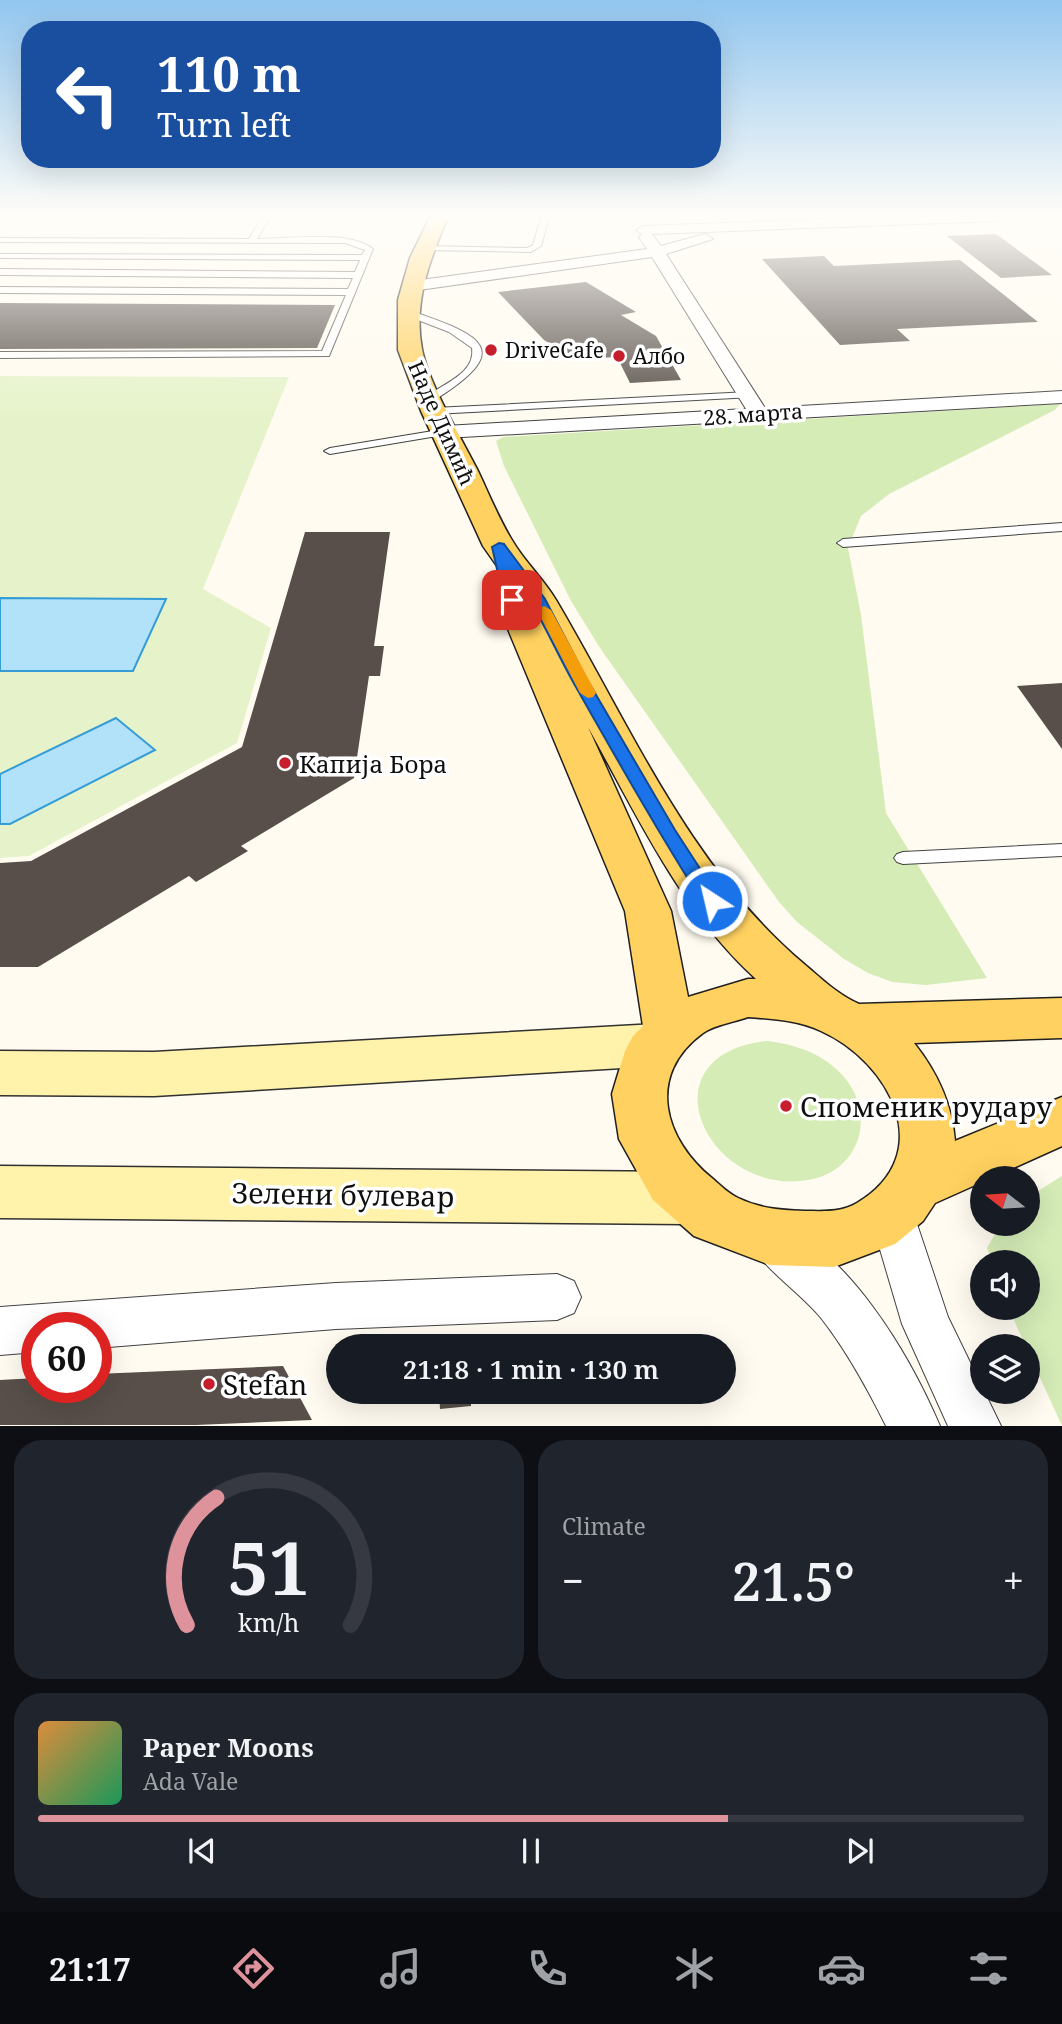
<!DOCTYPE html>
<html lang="en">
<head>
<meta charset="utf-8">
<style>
  :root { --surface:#171b24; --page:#20242c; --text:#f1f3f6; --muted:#9ea1a6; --line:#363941; --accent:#de939c }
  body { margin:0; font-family:"Noto Serif",serif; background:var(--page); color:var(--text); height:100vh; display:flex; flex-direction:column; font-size:26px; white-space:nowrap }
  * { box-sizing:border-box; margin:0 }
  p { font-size:23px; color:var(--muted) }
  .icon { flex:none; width:38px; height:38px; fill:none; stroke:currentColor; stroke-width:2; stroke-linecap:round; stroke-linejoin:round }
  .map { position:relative; height:1426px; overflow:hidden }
  .drawer { display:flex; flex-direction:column; gap:14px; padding:14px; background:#0d0f14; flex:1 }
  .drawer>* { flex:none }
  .banner { position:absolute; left:21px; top:21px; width:700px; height:147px; border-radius:28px; box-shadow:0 7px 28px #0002; background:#1a4fa0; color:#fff; overflow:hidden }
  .needle { width:46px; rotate:287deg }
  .tools { position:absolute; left:970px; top:1166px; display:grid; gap:14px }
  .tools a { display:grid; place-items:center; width:70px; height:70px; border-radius:50%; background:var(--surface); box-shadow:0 7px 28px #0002; font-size:35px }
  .speed { position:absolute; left:21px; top:1312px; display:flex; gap:14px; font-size:35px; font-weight:700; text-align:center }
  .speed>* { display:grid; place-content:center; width:91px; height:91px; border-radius:50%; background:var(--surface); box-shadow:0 7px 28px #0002; line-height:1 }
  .speed .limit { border:10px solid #d22; background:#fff; color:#111 }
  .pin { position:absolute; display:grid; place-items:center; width:60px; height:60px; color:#fff; margin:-30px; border-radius:14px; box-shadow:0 4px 10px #0006 }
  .me { position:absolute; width:77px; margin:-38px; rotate:325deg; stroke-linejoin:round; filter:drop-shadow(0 0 5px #0008) }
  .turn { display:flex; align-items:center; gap:24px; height:147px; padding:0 21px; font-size:32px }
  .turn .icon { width:91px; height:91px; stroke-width:2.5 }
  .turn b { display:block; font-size:49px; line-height:60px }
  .big { font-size:52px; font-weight:600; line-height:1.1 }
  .drawer .widget { flex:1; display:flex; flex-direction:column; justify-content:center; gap:10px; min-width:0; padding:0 24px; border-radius:28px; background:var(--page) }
  .drawer .dial { align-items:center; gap:0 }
  .dial svg { height:182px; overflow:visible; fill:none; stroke:var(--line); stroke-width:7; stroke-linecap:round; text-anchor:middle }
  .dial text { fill:var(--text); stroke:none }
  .song { display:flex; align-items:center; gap:21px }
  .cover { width:84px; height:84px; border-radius:10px; background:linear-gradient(135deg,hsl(30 70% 55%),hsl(150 70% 35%)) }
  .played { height:7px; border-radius:4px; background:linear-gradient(90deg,var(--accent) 70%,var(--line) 70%) }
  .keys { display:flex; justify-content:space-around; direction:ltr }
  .heat { display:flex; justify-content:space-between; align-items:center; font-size:38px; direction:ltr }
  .drawer .tiles { flex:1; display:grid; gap:14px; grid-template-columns:1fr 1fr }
  .widget:last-child { grid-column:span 2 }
  .trip { position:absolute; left:326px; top:1334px; width:410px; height:70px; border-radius:35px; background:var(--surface); box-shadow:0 7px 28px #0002; font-weight:600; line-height:70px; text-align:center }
  .menu { display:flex; height:112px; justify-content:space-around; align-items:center; background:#090b0e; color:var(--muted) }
  .menu .icon { width:49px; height:49px }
  .menu .selected { color:var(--accent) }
  .menu b { font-size:32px; color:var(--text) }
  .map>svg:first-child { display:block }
  .green { fill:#d5ecb7 }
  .pitch { fill:#e6f3ca }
  .water { fill:#b2e2f9; stroke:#359cd5; stroke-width:2 }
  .building { fill:#584f4a }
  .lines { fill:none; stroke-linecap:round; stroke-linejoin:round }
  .lane-casing { stroke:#424242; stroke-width:2 }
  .street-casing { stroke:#424242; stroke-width:2 }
  .secondary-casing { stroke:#313131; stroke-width:3 }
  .primary-casing { stroke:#202020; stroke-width:3 }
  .lane { fill:#fff; fill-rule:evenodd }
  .street { fill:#fff; fill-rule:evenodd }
  .secondary { fill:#fff2ab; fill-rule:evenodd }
  .primary { fill:#ffd160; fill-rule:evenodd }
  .route { fill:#1a73e8; stroke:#114b97; stroke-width:2 }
  .slow { fill:#f59e0b }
  .poi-dot { fill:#c71e2e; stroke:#fff; stroke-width:2.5 }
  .labels { text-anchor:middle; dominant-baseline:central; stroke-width:7; stroke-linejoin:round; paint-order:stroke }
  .far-poi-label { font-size:21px; fill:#0f0f0f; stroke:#fff; text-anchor:start }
  .far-street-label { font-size:21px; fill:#0f0f0f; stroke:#fff }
  .poi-label { font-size:24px; fill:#0f0f0f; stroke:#fff; text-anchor:start }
  .near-poi-label { font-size:28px; fill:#0f0f0f; stroke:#fff; text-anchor:start }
  .near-street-label { font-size:28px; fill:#0f0f0f; stroke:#fff }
</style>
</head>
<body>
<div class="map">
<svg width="1062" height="1426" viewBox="0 0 1062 1426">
  <rect width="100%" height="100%" fill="#fffbf0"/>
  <!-- green -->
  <g class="green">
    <polygon points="1060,404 1055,410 889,494 861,516 848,548 861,615 886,813 987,978 926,985 892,982 868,973 844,959 797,922 779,902 600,648 571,601 504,466 496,441 503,437"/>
    <path d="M767,1041C792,1044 816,1051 835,1068C878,1104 866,1170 808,1180C706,1197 641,1055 767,1041Z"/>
    <polygon points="1062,1176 1062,1426 1008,1307 1027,1307 1027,1262 992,1262 987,1248 1001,1223 1027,1223 1027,1198"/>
  </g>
  <!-- pitch -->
  <polygon class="pitch" points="0,376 289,377 203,589 271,628 237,743 29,856 0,858"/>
  <!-- water -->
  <g class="water">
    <polygon points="0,598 166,599 133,671 0,671"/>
    <polygon points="116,718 155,750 10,824 0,824 0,774"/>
  </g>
  <!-- building -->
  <g class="building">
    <polygon points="996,234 1052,275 1001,278 947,236"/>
    <polygon points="824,256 834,266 960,260 1038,322 897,329 910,341 840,345 762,259"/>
    <polygon points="586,282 636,312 621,315 656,336 681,380 630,383 617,357 576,359 544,340 498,292"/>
    <polygon points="0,303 335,305 317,348 0,349"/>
    <polygon points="305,532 390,532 374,646 384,646 380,676 369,676 354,778 241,846 248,851 196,882 189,876 38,967 0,967 0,863 31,861 242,747"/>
    <polygon points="1062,683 1062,749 1017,686"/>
    <polygon points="283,1366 312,1420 196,1425 0,1425 0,1380 37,1378 37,1388 96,1388 96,1374"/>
    <polygon points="439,1391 471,1391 471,1406 440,1409"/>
  </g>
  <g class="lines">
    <!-- lane casing -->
    <g class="lane-casing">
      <g id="lane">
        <path d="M262,217H270L257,239C288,239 350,230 373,249L329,356L0,358V352L322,351L346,295L0,293V287L348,289L353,278L0,275V269L355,272L360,260L0,258V254L362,255L365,250L345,243L0,242V238L249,239Z"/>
        <polygon points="541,217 549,217 541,246 531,252 425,250 421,248 425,246 527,248 533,245"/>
        <path d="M405,311H411C484,336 515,350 433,401L424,399C440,384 476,375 472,348L449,332L405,315Z"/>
        <polygon points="749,392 754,395 753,397 434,414 429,411 434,408"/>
        <polygon points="445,429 451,432 449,434 330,454 324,451 330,448"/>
        <polygon points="1062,523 1062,531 843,547 837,543 843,539"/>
        <polygon points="1062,844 1062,856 903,864 897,862 894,858 897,854 903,852"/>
      </g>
    </g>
    <!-- street casing -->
    <g class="street-casing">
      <g id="street">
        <polygon points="886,217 1003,217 996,221 652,234 661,246 705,234 713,239 666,254 765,408 1062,391 1062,403 445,438 434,432 445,426 746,409 652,257 412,291 406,290 406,282 647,249 639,237 642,234 636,230 643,226"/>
        <polygon points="892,1191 908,1197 948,1317 1001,1426 948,1426 902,1324 869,1212 876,1197"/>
        <path d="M774,1221C848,1250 910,1355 940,1426H886C867,1388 847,1351 821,1318C801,1293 763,1269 751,1243L758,1228Z"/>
        <polygon points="557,1274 574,1281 581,1297 574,1313 557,1320 336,1329 96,1348 96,1328 37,1328 37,1352 0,1355 0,1307 336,1283"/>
      </g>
    </g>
    <!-- secondary casing -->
    <g class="secondary-casing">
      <g id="secondary">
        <polygon points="656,1024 674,1030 682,1045 674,1060 656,1066 154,1096 0,1095 0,1051 154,1052"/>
        <polygon points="0,1166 687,1172 707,1179 716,1198 707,1217 687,1224 0,1218"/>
      </g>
    </g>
    <!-- primary casing -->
    <g class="primary-casing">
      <path id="primary" d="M430,217H448C430,259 413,302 422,349C428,382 461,438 477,469C489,494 500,522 515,545C527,564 544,580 556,600C631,727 689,867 804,964C822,979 838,995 859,1004L1062,998V1038L914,1043C937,1072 952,1103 955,1141L1062,1097V1146L991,1178H982V1182L935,1203L923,1221L895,1244L834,1267L770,1265L694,1236L653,1200L619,1139L612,1094L625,1051L633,1036L643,1026L625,911L493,593L498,586L509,583L483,546L421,411L398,350V300L410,258ZM588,727C637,815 680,910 756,979H748L688,997L671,911ZM748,1017C773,1019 797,1020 821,1031C890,1062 939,1154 857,1203C840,1213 823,1211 805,1211C781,1210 761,1209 738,1198C729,1194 721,1186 713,1179C664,1140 645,1075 703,1033C714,1025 734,1022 748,1017Z"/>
    </g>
    <!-- lane -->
    <use href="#lane" class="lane"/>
    <!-- street -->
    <use href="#street" class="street"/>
    <!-- secondary -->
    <use href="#secondary" class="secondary"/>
    <!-- primary -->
    <use href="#primary" class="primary"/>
  </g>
  <!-- sky -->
  <linearGradient id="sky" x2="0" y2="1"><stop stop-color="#92c6ef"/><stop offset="0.52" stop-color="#fffdf8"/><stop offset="1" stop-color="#fffdf8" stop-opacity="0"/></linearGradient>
  <rect width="1062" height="416" fill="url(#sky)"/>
  <!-- route -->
  <path class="route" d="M499,543L504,544L545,599L585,676L675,830L721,901L718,906H705C658,832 615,756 572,680C552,644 537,607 512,573L519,600L512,604L504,600L492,547Z"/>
  <!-- slow -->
  <polygon class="slow" points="544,606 551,610 596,693 593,697 588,698 580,693 537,610"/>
  <!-- markers -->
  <g class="poi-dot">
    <circle cx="491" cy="350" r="7"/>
    <circle cx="619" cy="356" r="7"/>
    <circle cx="285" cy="763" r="7"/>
    <circle cx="786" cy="1106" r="7"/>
    <circle cx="209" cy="1384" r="7"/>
  </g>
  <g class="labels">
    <!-- far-poi labels -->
    <g class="far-poi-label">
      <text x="505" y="350">DriveCafe</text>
      <text x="633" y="356">Албо</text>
    </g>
    <!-- far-street labels -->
    <g class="far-street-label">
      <text transform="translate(753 414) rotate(-4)">28. марта</text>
      <text transform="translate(442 423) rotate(66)">Наде Димић</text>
    </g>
    <!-- poi labels -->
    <g class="poi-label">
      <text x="299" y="763">Капија Бора</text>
    </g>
    <!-- near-poi labels -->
    <g class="near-poi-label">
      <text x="800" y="1106">Споменик рудару</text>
      <text x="223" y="1384">Stefan</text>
    </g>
    <!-- near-street labels -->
    <g class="near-street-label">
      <text transform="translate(343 1194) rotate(1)">Зелени булевар</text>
    </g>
  </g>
</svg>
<div class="tools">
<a><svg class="needle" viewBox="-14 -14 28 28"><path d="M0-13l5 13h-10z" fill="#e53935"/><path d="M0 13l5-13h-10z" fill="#9ea1a6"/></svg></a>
<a><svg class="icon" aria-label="sound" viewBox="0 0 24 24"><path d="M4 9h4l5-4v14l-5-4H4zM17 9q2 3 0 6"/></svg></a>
<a><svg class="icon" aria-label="layers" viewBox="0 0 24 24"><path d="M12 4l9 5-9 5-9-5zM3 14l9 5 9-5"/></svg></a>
</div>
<div class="speed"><div class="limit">60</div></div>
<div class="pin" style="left:512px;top:600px;background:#d93025"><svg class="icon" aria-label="arrive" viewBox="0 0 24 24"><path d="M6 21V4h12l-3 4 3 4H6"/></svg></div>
<svg class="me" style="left:712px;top:901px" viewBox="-20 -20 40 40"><circle r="17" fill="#1a73e8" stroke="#fff" stroke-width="3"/><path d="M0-11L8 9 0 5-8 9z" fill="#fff"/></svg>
<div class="trip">21:18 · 1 min · 130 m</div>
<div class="banner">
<div class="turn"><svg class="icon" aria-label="left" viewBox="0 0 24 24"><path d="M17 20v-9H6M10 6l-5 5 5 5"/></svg><div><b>110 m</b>Turn left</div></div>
</div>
</div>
<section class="drawer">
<div class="tiles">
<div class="widget dial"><svg viewBox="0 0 100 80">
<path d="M14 69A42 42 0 1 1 86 69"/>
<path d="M14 69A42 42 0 0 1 27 13" stroke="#de939c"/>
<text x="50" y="56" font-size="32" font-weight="700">51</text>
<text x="50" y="72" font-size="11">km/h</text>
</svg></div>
<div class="widget"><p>Climate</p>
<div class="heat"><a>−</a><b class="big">21.5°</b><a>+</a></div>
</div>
<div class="widget">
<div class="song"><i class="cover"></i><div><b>Paper Moons</b><p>Ada Vale</p></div></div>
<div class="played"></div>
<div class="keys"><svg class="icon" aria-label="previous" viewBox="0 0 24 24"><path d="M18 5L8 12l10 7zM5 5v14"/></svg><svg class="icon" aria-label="pause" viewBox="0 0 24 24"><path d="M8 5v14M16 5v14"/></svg><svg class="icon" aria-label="next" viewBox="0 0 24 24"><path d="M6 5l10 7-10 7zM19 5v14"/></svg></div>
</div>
</div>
</section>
<nav class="menu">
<b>21:17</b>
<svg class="icon selected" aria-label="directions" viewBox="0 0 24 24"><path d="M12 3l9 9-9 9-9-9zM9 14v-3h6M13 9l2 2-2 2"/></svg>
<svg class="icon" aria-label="music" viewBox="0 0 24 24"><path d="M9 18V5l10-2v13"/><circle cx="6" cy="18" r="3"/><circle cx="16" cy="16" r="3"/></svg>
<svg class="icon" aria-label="phone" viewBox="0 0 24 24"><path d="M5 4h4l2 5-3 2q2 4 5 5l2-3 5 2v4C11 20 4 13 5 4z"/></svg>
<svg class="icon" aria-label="climate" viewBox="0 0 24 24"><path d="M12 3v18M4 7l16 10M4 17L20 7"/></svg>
<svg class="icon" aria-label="car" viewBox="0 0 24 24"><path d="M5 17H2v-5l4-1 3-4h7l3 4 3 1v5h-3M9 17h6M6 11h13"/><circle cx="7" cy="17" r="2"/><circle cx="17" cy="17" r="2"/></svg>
<svg class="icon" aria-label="filters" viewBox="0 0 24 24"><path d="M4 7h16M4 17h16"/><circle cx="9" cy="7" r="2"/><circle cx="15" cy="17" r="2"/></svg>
</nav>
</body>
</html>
